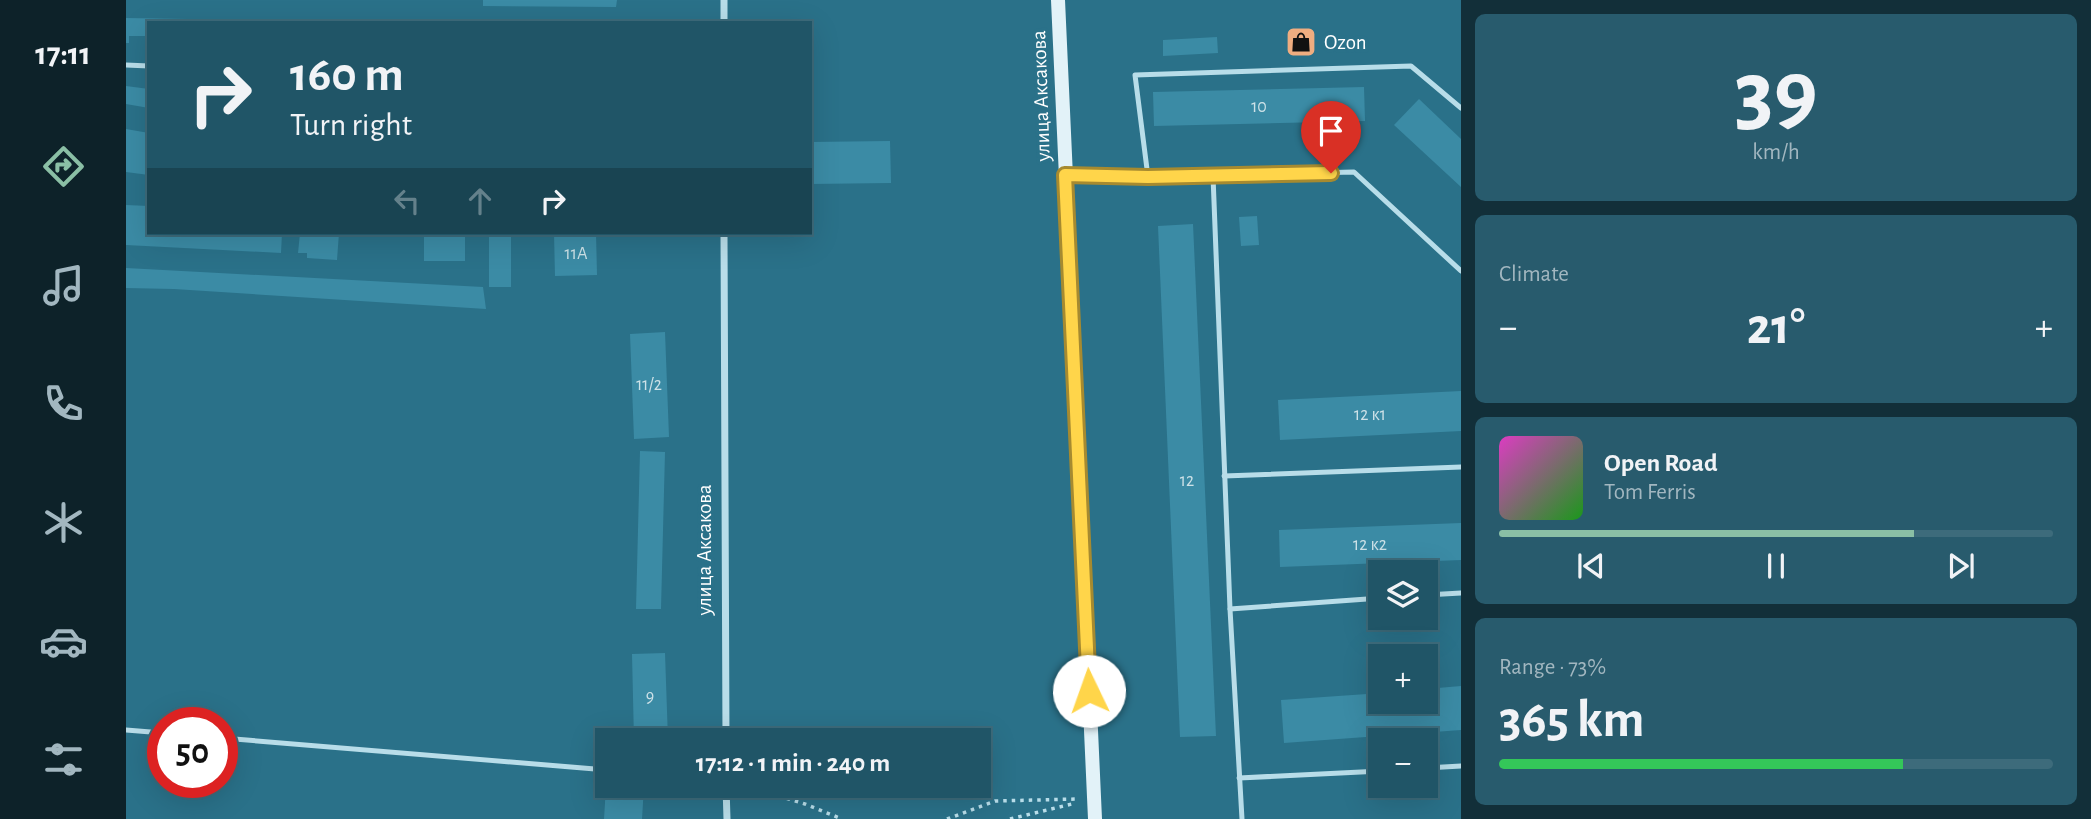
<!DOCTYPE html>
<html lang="en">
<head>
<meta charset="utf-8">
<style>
  :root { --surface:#205567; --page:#285b6d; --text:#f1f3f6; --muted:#a2b7c0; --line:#3d6b7b; --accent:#8abfa5 }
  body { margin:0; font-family:"Alegreya Sans",sans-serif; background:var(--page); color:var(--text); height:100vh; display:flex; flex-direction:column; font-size:26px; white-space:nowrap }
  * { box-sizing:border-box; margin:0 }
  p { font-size:23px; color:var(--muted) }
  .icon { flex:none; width:38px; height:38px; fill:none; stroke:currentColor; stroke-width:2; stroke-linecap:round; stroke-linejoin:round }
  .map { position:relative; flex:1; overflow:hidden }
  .details { display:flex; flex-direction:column; gap:14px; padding:14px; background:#122f39; width:630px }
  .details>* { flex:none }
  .banner { position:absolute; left:21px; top:21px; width:665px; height:214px; border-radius:0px; box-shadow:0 7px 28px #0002,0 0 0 2px var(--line); background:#205567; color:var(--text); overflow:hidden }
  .tools { position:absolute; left:1242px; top:560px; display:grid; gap:14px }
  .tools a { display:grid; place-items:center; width:70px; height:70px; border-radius:0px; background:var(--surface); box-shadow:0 7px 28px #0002,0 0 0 2px var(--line); font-size:35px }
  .speed { position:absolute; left:21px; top:707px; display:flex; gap:14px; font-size:35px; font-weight:700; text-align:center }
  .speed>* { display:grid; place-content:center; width:91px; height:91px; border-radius:50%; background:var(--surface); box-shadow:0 7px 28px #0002,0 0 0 2px var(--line); line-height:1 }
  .speed .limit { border:10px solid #d22; background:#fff; color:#111 }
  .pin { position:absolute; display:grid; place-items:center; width:60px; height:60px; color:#fff; margin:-72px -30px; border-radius:50% 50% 50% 0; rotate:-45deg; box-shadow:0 0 7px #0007 }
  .pin .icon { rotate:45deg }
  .me { position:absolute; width:77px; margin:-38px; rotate:357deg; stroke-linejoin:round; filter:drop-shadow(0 0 5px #0008) }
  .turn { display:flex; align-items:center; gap:24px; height:147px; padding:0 28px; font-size:32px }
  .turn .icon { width:91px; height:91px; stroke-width:2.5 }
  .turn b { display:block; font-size:49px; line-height:60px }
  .lanes { display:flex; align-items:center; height:66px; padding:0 28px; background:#0003; justify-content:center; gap:35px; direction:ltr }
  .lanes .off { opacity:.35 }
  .big { font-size:52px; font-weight:700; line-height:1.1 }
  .details .card { flex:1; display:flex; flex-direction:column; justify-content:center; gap:10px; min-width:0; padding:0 24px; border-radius:10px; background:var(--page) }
  .details .dial { align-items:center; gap:0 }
  .dial b { font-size:91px; line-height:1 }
  .song { display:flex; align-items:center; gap:21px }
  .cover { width:84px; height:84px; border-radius:10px; background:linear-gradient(135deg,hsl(310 70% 55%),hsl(120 70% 35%)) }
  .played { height:7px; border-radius:4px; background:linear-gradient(90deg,var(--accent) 75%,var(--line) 75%) }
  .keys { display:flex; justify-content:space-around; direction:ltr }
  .heat { display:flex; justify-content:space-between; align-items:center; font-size:38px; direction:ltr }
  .charge { height:10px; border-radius:5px; background:linear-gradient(90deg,#34c759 73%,var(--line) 0) }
  .trip { position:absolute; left:469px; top:728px; width:396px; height:70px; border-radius:0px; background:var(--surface); box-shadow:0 7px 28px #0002,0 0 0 2px var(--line); font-weight:700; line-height:70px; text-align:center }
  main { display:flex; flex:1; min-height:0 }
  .menu { display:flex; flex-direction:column; width:126px; justify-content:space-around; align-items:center; background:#0d2229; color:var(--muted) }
  .menu .icon { width:49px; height:49px }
  .menu .active { color:var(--accent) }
  .menu b { font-size:32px; color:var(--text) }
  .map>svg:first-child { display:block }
  .building { fill:#3b8ba5 }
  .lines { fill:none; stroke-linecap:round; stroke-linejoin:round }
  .path { stroke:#b8dde9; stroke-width:3.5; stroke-dasharray:3.5 5; stroke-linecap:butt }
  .lane { stroke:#b8dde9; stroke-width:5 }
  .street { stroke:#b8dde9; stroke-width:7 }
  .secondary { stroke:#e2f2f8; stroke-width:14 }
  .route-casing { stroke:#a68a30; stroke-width:18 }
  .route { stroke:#ffd54a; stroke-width:12 }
  .labels { text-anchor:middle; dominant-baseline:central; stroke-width:7; stroke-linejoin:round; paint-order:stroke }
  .number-label { font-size:18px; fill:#cee2e8 }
  .poi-label { font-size:21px; fill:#fff; stroke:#2a7189; text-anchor:start }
  .street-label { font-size:21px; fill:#fff; stroke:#2a7189 }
</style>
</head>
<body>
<main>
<nav class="menu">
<b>17:11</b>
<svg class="icon active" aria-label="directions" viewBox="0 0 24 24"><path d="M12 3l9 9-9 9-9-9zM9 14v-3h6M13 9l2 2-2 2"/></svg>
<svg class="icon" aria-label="music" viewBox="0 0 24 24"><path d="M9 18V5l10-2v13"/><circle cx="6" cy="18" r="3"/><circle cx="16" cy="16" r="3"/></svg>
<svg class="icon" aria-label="phone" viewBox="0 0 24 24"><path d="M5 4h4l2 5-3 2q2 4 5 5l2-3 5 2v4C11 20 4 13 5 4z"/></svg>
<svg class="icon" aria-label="climate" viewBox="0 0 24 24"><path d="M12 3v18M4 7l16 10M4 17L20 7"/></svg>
<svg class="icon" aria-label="car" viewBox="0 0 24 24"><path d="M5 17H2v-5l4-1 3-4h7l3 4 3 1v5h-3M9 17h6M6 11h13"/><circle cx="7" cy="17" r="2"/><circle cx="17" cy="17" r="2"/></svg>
<svg class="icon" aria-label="filters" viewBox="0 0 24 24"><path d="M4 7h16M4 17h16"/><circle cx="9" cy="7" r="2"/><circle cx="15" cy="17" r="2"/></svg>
</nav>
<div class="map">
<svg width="1335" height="819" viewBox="0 0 1335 819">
  <rect width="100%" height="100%" fill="#2a7189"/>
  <!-- building -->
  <g class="building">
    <polygon points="357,0 491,0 490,7 357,6"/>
    <polygon points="0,18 125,20 125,23 23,23 23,36 3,36 3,43 0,43"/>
    <polygon points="1091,37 1092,53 1037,56 1037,40"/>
    <polygon points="0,86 23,89 23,108 0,104"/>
    <polygon points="1238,87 1239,121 1028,126 1027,92"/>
    <polygon points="1293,99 1335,139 1335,187 1268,125"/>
    <polygon points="0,129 23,133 23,175 0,172"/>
    <polygon points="764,141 765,183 684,184 684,142"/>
    <polygon points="0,205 23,206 23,233 156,233 155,253 0,245"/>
    <polygon points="1131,216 1133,245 1115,246 1113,217"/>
    <polygon points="1067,224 1090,736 1054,737 1032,226"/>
    <polygon points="174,233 213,233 211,260 181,258 181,253 172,253"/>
    <rect x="298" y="233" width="41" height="28"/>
    <rect x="363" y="233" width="22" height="54"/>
    <polygon points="428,233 470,233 471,275 429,276"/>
    <polygon points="0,268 357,287 360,309 48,289 0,288"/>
    <polygon points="539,332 543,437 508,439 504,334"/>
    <polygon points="1335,391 1335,431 1154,440 1152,400"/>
    <polygon points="514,451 539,452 535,609 510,609"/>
    <polygon points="1335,523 1335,560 1154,567 1153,530"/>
    <polygon points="539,653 542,740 508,740 506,654"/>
    <polygon points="1335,686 1335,730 1158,743 1155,700 1255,693 1255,702 1300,702 1300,689"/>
    <polygon points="480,786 518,786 516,819 478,819"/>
  </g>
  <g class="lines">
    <!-- path -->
    <g class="path">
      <polyline points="620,786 679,804 716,819"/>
      <polyline points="821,819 869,801 952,799"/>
      <polyline points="884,819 950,803"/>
    </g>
    <!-- lane -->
    <g class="lane">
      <polyline points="0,65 23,66"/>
      <polyline points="942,175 1022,177 1228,172 1335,271"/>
      <polyline points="1087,176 1104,609 1116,819"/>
      <polyline points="1022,177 1009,75 1285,66 1335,108"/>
      <polyline points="1098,476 1335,467"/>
      <polyline points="1300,595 1335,593"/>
      <polyline points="1104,609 1255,598"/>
      <polyline points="0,730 37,733"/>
      <polyline points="96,738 481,770"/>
      <polyline points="1300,768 1335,766"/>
      <polyline points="1113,778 1255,771"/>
    </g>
    <!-- street -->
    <g class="street">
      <polyline points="598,0 598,23"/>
      <polyline points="598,233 600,740"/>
      <polyline points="600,786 601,819"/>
    </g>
    <!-- secondary -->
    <polyline class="secondary" points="932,0 969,819"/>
  </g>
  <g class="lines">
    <!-- route casing -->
    <g class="route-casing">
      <polyline id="route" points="963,691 939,175 1022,177 1205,173"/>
    </g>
    <!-- route -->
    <use href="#route" class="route"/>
  </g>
  <!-- icons -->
  <defs>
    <g id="shop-square" transform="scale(1.575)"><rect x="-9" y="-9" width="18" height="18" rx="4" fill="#efad80" stroke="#2a7189"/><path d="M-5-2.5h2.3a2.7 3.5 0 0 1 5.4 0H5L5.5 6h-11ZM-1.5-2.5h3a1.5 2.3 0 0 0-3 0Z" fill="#111"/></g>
  </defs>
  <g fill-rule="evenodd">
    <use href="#shop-square" x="1175" y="42"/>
  </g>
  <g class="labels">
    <!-- number labels -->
    <g class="number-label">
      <text x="1133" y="107">10</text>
      <text x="450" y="254">11А</text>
      <text x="523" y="385">11/2</text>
      <text x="1244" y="415">12 к1</text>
      <text x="1061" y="481">12</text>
      <text x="1244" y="545">12 к2</text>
      <text x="524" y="697">9</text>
    </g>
    <!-- poi labels -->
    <g class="poi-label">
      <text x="1198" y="42">Ozon</text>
    </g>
    <!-- street labels -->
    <g class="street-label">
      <text transform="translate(915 96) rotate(-92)">улица Аксакова</text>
      <text transform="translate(578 550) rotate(-90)">улица Аксакова</text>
    </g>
  </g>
</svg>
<div class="tools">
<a><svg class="icon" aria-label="layers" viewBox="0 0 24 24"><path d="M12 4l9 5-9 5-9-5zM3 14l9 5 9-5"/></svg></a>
<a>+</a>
<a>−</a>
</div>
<div class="speed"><div class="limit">50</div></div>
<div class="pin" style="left:1205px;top:173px;background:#d93025"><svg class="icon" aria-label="arrive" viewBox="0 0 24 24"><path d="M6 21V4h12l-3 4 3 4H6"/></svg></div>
<svg class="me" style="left:963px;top:691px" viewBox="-20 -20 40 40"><circle r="19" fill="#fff"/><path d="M0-13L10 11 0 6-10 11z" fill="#ffd54a"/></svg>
<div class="trip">17:12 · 1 min · 240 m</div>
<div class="banner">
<div class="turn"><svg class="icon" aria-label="right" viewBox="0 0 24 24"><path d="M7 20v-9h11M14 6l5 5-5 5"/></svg><div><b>160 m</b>Turn right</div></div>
<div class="lanes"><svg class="icon off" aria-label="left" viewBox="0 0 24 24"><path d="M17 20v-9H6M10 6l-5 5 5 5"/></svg><svg class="icon off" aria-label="ahead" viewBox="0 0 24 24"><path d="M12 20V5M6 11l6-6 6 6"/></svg><svg class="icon" aria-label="right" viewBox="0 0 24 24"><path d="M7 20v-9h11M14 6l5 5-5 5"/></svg></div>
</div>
</div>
<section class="details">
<div class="card dial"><b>39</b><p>km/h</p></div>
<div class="card"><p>Climate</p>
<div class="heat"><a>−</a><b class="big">21°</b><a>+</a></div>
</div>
<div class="card">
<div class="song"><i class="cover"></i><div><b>Open Road</b><p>Tom Ferris</p></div></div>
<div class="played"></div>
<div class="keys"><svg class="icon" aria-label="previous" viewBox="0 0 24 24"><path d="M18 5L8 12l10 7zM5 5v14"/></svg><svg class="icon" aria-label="pause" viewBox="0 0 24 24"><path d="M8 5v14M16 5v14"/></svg><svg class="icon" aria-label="next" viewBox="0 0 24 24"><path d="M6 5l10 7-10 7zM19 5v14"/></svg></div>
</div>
<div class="card"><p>Range · 73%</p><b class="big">365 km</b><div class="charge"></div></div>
</section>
</main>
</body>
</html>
